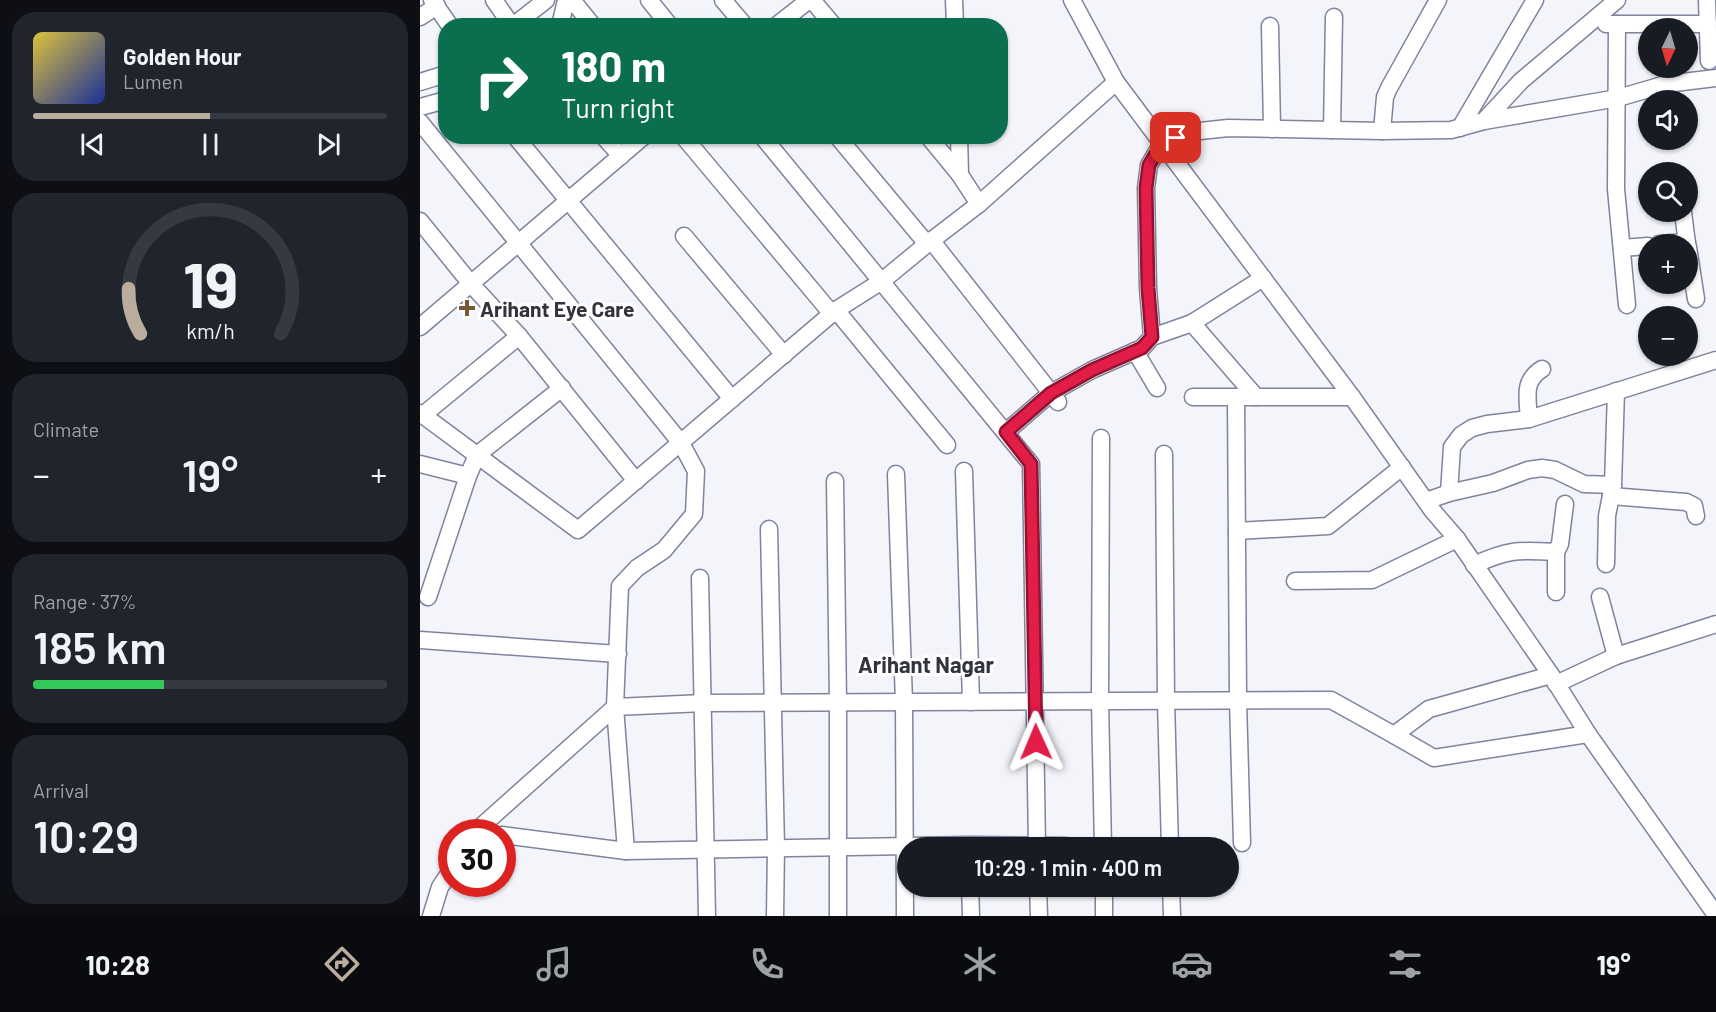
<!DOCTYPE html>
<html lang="en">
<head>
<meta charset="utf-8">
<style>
  :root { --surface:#171b24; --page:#20242c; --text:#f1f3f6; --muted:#9ea1a6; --line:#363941; --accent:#bbad9d }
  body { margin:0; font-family:Barlow,sans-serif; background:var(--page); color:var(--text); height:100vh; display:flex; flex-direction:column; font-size:22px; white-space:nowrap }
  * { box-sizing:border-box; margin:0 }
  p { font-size:20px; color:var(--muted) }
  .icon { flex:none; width:33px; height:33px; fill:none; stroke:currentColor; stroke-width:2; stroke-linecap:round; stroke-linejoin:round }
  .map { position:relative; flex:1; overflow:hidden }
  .sheet { display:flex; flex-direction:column; gap:12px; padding:12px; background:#0d0f14; width:420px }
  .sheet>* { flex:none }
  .banner { position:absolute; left:18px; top:18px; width:570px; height:126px; border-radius:24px; box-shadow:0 2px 4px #0004; background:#0b6e4f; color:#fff; overflow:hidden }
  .needle { width:39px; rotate:185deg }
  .tools { position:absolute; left:1218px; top:18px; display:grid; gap:12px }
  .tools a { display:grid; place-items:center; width:60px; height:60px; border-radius:50%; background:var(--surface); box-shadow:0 2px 4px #0004; font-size:30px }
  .speed { position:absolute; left:18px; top:819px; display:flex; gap:12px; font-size:30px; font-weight:700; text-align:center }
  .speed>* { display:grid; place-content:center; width:78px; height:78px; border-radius:50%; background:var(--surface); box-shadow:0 2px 4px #0004; line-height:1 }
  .speed .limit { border:9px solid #d22; background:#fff; color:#111 }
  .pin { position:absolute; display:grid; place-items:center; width:51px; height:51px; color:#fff; margin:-26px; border-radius:12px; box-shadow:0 3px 9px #0006 }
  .me { position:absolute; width:66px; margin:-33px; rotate:359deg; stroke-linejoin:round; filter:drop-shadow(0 0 4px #0008) }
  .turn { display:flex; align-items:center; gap:21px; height:126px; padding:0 24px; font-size:27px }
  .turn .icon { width:78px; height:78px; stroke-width:2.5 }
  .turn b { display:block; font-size:42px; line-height:51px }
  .big { font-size:45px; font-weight:600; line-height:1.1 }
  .sheet .widget { flex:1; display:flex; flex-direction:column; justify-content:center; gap:9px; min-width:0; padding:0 21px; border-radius:24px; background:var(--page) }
  .sheet .dial { align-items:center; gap:0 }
  .dial svg { height:156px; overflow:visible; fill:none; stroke:var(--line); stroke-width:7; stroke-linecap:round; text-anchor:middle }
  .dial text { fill:var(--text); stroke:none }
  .song { display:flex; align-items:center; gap:18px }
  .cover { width:72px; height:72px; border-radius:9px; background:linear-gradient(135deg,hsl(50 70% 55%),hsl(230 70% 35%)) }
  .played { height:6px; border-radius:3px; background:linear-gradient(90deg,var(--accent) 50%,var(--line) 50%) }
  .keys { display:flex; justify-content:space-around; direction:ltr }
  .heat { display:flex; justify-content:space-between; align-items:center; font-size:33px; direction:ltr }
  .charge { height:9px; border-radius:4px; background:linear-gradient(90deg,#34c759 37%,var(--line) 0) }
  .trip { position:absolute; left:477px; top:837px; width:342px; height:60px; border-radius:30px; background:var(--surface); box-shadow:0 2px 4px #0004; font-weight:600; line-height:60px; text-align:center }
  .dock { display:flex; height:96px; justify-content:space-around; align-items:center; background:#090b0e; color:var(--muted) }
  .dock .icon { width:42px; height:42px }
  .dock .active { color:var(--accent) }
  .dock b { font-size:27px; color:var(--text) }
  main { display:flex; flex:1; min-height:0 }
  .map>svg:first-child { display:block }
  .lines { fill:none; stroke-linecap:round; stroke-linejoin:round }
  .minor-casing { stroke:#7f839d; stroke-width:19 }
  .minor { stroke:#fff; stroke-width:16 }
  .route-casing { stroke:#92132f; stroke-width:15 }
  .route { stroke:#e11d48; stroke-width:10 }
  .poi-dot { fill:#7a5830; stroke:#fff; stroke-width:2 }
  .labels { text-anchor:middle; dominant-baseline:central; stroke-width:6; stroke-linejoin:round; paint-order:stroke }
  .poi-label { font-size:21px; font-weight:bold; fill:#31333e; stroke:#fff; text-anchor:start }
  .neighbourhood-label { font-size:22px; font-weight:bold; fill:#31333e; stroke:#fff }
</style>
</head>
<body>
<main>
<section class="sheet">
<div class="widget">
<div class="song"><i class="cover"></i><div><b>Golden Hour</b><p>Lumen</p></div></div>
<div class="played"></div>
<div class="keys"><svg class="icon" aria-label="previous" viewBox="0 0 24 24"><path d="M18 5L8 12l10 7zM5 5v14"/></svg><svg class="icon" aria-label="pause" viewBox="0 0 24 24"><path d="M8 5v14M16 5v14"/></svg><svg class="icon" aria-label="next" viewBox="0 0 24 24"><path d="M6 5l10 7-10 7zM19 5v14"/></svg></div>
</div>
<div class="widget dial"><svg viewBox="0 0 100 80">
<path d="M14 69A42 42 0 1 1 86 69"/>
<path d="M14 69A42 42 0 0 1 8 46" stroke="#bbad9d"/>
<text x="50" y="56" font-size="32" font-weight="700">19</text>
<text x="50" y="72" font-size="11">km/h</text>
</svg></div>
<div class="widget"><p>Climate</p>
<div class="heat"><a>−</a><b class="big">19°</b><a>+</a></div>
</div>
<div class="widget"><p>Range · 37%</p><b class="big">185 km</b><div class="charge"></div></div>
<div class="widget"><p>Arrival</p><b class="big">10:29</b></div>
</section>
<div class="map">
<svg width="1296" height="916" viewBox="0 0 1296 916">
  <rect width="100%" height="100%" fill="#f4f5fb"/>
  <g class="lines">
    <!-- minor casing -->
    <g class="minor-casing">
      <g id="minor">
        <polyline points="12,0 30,26"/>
        <polyline points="74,0 92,26"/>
        <polyline points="152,0 173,26"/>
        <polyline points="229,0 250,26"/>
        <polyline points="303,0 325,26"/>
        <polyline points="392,0 414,26"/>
        <polyline points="534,0 535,26"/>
        <polyline points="652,0 696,82 932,397 1012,510 1037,539 1131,675 1168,734 1296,915"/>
        <polyline points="1287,0 1289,61"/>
        <polyline points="0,17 17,6"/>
        <polyline points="1186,24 1288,24"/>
        <polyline points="1197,24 1196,189 1207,305"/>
        <polyline points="93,26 126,0"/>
        <polyline points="140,26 146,0"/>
        <polyline points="356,26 389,0"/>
        <polyline points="850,26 852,129"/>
        <polyline points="0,82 26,74"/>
        <polyline points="0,107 26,100"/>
        <polyline points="1064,121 1101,81 1197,0"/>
        <polyline points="0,122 261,443 276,471 274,514 244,550 217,568 200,586 195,707 206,851"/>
        <polyline points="1040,128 1115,0"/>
        <polyline points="912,130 914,17"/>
        <polyline points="962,131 965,97 969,88 1018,0"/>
        <polyline points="95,136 312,399"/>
        <polyline points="183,136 201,156"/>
        <polyline points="263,136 412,314"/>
        <polyline points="342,136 611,464 617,848"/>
        <polyline points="417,136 507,244"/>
        <polyline points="508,136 540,175 559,204"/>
        <polyline points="539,136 540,175"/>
        <polyline points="1263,212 1267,244"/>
        <polyline points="0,221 51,284 99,336 216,481"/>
        <polyline points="264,236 364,355"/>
        <polyline points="511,240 638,402"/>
        <polyline points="1239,244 1267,242"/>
        <polyline points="1268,247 1276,299"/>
        <polyline points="1202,248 1228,246"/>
        <polyline points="416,310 527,445"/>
        <polyline points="772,323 836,397"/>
        <polyline points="0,327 224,136"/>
        <polyline points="732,337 728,288 726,188 729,165 743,142 780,131 808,128 962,131 1031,130 1064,121 1198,98 1246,84 1296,78"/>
        <polyline points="715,351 737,388"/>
        <polyline points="773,397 932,397"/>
        <polyline points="816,397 818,700 822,843"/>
        <polyline points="0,413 158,530 416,310 462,281 507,244 559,204 696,82"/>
        <polyline points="3,415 99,336"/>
        <path d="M1109,419C1108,399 1102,381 1122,369"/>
        <polyline points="586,432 631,393 672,370 722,348 732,337 772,323 843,278"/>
        <polyline points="681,438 680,701 683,848"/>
        <polyline points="744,454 746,701 750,848"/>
        <polyline points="0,464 48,476"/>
        <polyline points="544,471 551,702"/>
        <polyline points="476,474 484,702 485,916"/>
        <polyline points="415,481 418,702 418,916"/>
        <polyline points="1029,493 1032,447 1041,435 1052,428 1067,424 1109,419 1296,360"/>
        <polyline points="1191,496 1266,502 1274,506 1276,516"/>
        <polyline points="1006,501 1029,493 1073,483 1108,470 1122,468 1135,470 1164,484 1193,485"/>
        <polyline points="349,529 356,848 355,916"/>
        <polyline points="817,531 908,526 982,467"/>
        <polyline points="1186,564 1187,516 1193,485 1196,391"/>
        <path d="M1054,565C1089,549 1098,550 1136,552"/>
        <polyline points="280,578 287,916"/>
        <polyline points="875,581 952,580 1037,539"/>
        <polyline points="1136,592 1136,552 1140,544 1145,504"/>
        <polyline points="8,597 48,476 57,455 142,388"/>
        <polyline points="1180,597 1196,656"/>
        <polyline points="0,640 198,654"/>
        <polyline points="1136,684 1196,656 1296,624"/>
        <polyline points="974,735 1014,758 1168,734"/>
        <polyline points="55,832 195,707 284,703 911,700 974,735 1009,709 1131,675"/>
        <polyline points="82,835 206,851 549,845 647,846"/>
        <polyline points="550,886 551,916"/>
        <polyline points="618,886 619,916"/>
        <polyline points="684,886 684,916"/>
        <polyline points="751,886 752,916"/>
        <polyline points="11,916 20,887 32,869"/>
      </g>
    </g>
    <!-- minor -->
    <use href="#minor" class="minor"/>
  </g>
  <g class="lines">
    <!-- route casing -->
    <g class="route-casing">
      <polyline id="route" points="616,742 611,464 586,432 631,393 672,370 722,348 732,337 728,288 726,188 729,165 743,142 756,138"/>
    </g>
    <!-- route -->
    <use href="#route" class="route"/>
  </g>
  <!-- markers -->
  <path class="poi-dot" d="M44 299h6v6h6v6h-6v6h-6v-6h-6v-6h6z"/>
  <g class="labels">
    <!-- poi labels -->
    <g class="poi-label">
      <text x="60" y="308">Arihant Eye Care</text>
    </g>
    <!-- neighbourhood labels -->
    <g class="neighbourhood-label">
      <text x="506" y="664">Arihant Nagar</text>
    </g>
  </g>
</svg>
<div class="tools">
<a><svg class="needle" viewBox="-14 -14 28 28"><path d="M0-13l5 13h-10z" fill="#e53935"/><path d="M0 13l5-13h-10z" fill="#9ea1a6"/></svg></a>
<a><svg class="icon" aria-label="sound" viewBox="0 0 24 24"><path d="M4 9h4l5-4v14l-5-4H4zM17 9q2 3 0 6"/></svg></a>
<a><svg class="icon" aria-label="search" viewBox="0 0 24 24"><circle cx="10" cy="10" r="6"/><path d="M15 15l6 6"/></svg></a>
<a>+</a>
<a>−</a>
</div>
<div class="speed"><div class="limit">30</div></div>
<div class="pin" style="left:756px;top:138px;background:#d93025"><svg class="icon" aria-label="arrive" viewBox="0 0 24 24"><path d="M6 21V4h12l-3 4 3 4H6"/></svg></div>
<svg class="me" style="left:616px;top:742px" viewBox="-20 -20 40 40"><path d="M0-17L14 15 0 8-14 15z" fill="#e11d48" stroke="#fff" stroke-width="4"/></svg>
<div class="trip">10:29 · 1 min · 400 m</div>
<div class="banner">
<div class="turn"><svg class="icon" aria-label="right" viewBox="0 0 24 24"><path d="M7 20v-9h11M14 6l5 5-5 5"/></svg><div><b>180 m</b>Turn right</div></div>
</div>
</div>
</main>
<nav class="dock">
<b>10:28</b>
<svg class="icon active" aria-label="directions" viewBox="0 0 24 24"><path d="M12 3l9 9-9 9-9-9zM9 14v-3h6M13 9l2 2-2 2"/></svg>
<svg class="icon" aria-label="music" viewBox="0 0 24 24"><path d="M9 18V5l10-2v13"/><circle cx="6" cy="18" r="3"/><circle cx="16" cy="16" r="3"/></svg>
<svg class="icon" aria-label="phone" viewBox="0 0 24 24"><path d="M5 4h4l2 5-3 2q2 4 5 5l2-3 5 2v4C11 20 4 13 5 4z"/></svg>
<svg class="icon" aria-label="climate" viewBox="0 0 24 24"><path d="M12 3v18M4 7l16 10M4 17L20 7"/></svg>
<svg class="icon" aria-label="car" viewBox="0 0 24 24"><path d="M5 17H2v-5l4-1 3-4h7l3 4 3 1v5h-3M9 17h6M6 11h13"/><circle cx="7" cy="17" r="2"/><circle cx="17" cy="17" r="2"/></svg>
<svg class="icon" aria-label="filters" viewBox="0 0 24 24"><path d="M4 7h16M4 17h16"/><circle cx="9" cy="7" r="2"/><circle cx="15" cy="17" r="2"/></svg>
<b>19°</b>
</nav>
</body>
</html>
